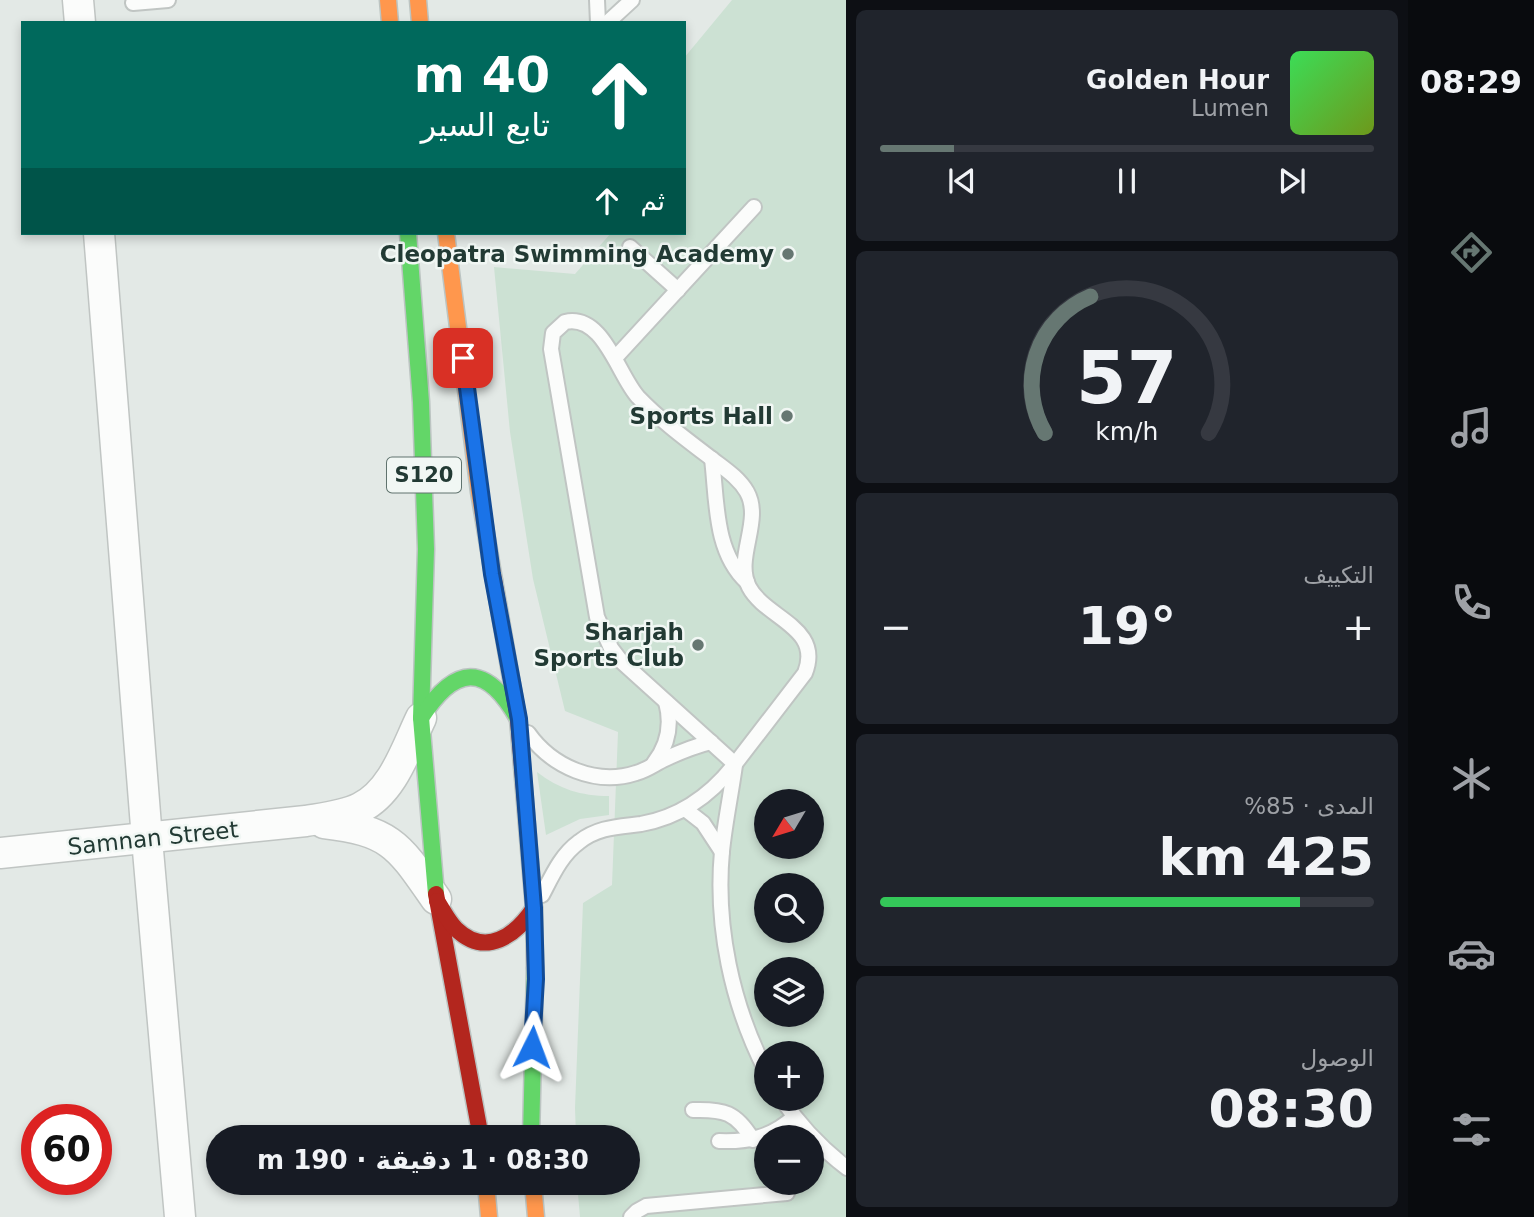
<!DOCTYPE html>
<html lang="ar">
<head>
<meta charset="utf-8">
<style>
  :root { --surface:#171b24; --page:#20242c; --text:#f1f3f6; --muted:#9ea1a6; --line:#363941; --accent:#667772 }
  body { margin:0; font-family:"DejaVu Sans",Vazirmatn,sans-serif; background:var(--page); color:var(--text); direction:rtl; height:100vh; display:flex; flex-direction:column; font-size:26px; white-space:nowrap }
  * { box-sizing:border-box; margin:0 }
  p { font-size:23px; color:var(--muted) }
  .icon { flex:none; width:38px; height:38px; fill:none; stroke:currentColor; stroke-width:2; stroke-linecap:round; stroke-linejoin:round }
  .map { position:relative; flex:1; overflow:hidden; direction:ltr }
  .sheet { display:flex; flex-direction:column; gap:10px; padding:10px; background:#0d0f14; width:562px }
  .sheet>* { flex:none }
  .banner { position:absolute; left:21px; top:21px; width:665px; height:214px; border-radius:0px; box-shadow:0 4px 10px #0003; direction:rtl; background:#00695c; color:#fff; overflow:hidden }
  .needle { width:46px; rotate:232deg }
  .fabs { position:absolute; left:754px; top:789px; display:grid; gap:14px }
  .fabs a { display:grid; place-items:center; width:70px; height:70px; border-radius:50%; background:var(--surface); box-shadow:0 4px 10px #0003; font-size:35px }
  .speed { position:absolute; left:21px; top:1104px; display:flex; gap:14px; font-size:35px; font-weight:700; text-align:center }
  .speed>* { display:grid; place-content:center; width:91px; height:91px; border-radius:50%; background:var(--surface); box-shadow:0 4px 10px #0003; line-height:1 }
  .speed .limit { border:10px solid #d22; background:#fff; color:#111 }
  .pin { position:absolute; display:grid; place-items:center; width:60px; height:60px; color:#fff; margin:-30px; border-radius:14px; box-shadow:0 4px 10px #0006 }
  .me { position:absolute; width:77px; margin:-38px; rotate:3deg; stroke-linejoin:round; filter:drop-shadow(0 0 5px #0008) }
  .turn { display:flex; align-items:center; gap:24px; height:147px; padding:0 21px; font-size:32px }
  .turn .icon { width:91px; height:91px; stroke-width:2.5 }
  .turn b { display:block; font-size:49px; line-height:60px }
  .then { display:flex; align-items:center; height:66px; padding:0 21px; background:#0003; gap:14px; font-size:26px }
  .big { font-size:52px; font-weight:800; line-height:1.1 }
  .sheet .card { flex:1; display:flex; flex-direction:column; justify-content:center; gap:10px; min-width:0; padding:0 24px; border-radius:10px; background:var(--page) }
  .sheet .dial { align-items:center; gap:0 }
  .dial svg { height:182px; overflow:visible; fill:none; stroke:var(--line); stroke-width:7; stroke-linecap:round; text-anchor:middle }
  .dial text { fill:var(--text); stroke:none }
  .song { display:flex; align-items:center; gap:21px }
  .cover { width:84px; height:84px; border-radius:10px; background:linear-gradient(135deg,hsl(130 70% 55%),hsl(80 70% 35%)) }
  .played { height:7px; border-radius:4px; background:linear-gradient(90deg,var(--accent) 15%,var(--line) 15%) }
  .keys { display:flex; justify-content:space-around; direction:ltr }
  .heat { display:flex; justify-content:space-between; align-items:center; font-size:38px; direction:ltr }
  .charge { height:10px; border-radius:5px; background:linear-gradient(90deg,#34c759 85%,var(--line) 0) }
  .trip { position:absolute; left:206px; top:1125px; width:434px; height:70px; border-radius:35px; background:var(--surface); box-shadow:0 4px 10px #0003; font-weight:800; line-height:70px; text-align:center; direction:rtl }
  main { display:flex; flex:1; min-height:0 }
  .menu { display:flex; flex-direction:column; width:126px; justify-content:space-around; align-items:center; background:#090b0e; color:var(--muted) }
  .menu .icon { width:49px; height:49px }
  .menu .current { color:var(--accent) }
  .menu b { font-size:32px; color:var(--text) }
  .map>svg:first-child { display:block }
  .grass { fill:#cce1d3; fill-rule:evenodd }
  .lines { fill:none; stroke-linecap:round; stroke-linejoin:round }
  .lane-casing { stroke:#c0c5c3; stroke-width:18 }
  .street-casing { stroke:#c0c5c3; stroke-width:33 }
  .fast-casing { stroke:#bcc4c2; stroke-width:19 }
  .slow-casing { stroke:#bcc4c2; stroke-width:19 }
  .jam-casing { stroke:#bcc4c2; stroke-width:19 }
  .lane { stroke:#fbfcfb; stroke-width:14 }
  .street { stroke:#fbfcfb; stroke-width:30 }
  .fast { stroke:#63d668; stroke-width:16 }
  .slow { stroke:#ff974d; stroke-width:16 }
  .jam { stroke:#b3261e; stroke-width:16 }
  .route-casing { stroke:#114b97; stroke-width:18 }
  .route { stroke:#1a73e8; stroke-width:12 }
  .poi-dot { fill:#667772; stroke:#f1f7f4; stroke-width:2.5 }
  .labels { text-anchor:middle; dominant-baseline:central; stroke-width:5; stroke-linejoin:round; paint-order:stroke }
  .shield { fill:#f1f7f4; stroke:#60736e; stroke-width:2 }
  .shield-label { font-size:21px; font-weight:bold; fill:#223a34 }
  .poi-label { font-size:23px; font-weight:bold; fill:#223a34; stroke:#f1f7f4; text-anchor:end }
  .street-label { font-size:23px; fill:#223a34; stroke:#f1f7f4 }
</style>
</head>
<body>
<main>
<nav class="menu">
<b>08:29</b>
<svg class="icon current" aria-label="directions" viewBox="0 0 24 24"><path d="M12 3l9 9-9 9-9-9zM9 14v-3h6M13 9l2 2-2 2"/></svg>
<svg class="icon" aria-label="music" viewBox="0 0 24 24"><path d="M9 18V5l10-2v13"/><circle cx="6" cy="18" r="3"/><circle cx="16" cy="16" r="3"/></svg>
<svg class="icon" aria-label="phone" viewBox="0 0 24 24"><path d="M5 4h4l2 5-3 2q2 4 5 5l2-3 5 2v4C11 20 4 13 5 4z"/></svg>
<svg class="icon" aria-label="climate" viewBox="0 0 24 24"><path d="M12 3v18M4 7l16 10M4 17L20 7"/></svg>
<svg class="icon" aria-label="car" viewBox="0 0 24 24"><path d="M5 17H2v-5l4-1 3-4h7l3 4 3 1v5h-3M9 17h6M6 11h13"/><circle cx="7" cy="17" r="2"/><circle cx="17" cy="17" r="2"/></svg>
<svg class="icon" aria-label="filters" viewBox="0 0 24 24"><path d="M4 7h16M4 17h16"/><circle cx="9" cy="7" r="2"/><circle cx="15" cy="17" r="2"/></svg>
</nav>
<section class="sheet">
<div class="card">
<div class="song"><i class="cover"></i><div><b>Golden Hour</b><p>Lumen</p></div></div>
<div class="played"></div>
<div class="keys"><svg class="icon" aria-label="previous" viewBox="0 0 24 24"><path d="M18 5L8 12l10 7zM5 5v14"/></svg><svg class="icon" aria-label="pause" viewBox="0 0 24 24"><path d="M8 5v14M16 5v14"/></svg><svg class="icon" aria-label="next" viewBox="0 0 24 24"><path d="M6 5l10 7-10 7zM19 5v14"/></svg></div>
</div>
<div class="card dial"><svg viewBox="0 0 100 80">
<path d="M14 69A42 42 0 1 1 86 69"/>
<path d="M14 69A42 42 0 0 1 34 9" stroke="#667772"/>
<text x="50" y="56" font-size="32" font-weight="700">57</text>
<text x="50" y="72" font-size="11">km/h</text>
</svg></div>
<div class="card"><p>التكييف</p>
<div class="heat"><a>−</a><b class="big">19°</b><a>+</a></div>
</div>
<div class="card"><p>المدى · 85%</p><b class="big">425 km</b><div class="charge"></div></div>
<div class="card"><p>الوصول</p><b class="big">08:30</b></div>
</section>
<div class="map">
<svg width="847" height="1217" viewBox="0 0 847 1217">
  <rect width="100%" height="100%" fill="#e3e9e6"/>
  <!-- grass -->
  <g class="grass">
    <path d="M732,0H846V1217H580L577,1183H628V1138L576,1137L575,1108L583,903L612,885L618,732L565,711L533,579L510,432L494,267L575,274L611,233H684V58ZM766,802H812V847H766ZM766,886H812V931H766ZM766,970H812V1015H766ZM766,1054H812V1099H766ZM766,1138H812V1183H766Z"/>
    <path d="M537,772C559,789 581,796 609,796V815L580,819L546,835Z"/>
  </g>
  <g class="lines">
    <!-- lane casing -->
    <g class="lane-casing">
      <g id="lane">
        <polyline points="597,0 598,23"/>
        <polyline points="133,3 168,0"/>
        <polyline points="607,23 632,0"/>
        <polyline points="630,247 678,290"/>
        <polyline points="615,358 754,207"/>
        <path d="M712,459C717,500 714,552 747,582"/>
        <path d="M528,733C552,767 596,786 636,773C647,770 656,763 665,759C680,752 695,746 711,742"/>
        <path d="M654,763C668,745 672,724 666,702"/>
        <path d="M735,765C731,794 725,822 722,851C715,926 732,1005 766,1071"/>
        <polyline points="685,809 703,823 722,852"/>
        <path d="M542,895C552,876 561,855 579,842C598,827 618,827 641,824C681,817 711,795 735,764L805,673C823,627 766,619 749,587C734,558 763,521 747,492C739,478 725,469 712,459C687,440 660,420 638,397C618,375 603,313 565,322L553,333L551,349L597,617L611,648L621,661L735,764"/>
        <path d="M782,1099C800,1126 821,1148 847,1168"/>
        <path d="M693,1110C724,1109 736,1112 753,1140"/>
        <path d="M719,1141C748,1142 771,1138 794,1117"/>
        <polyline points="631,1217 637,1211 646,1206 787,1193"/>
      </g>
    </g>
    <!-- street casing -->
    <g class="street-casing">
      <g id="street">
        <polyline points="78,0 80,23"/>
        <polyline points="99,233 147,839 180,1217"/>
        <path d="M324,823C392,831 399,846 436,899"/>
        <path d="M0,853L306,821C324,818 344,816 360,808C393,792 406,749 421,718"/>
      </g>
    </g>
    <!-- fast casing -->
    <g class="fast-casing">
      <g id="fast">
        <polyline points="408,233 421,402 426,549 421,718 436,894"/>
        <path d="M421,718C455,665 486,662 518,719"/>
        <polyline points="531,1138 535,968"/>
      </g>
    </g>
    <!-- slow casing -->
    <g class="slow-casing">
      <g id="slow">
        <polyline points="388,0 390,23"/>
        <polyline points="418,0 420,23"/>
        <polyline points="446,233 479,492 494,580"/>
        <polyline points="486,1183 489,1217"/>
        <polyline points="533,1183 536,1217"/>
      </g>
    </g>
    <!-- jam casing -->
    <g class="jam-casing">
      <g id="jam">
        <polyline points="494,580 518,719 534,908 535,968"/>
        <polyline points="436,894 481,1138"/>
        <path d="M437,901C443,910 448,921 456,929C486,958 516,935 534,908"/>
      </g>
    </g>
    <!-- lane -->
    <use href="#lane" class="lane"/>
    <!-- street -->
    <use href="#street" class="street"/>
    <!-- fast -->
    <use href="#fast" class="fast"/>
    <!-- slow -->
    <use href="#slow" class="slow"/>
    <!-- jam -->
    <use href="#jam" class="jam"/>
  </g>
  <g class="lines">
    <!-- route casing -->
    <g class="route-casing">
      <polyline id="route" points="463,358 492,574 519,719 534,908 536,979 532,1047"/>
    </g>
    <!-- route -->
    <use href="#route" class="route"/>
  </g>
  <!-- markers -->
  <g class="poi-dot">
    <circle cx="788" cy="254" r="7"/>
    <circle cx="787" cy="416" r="7"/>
    <circle cx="698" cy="645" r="7"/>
  </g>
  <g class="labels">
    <!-- shield labels -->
    <rect class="shield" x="387" y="457.5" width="74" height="35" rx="5"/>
    <g class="shield-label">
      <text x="424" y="475">S120</text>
    </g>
    <!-- poi labels -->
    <g class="poi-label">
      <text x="774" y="254">Cleopatra Swimming Academy</text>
      <text x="773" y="416">Sports Hall</text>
      <text x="684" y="632">Sharjah<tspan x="684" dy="26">Sports Club</tspan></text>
    </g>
    <!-- street labels -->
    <g class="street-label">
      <text transform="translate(153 838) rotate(-6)">Samnan Street</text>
    </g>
  </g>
</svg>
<div class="fabs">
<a><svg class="needle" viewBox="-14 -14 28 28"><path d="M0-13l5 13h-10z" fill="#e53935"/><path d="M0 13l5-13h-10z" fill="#9ea1a6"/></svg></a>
<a><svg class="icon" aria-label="search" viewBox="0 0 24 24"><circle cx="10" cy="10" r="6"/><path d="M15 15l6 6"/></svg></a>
<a><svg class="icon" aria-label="layers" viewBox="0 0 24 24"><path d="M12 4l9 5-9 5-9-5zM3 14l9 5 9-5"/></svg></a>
<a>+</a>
<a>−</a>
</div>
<div class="speed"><div class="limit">60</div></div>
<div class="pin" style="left:463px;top:358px;background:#d93025"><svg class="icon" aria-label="arrive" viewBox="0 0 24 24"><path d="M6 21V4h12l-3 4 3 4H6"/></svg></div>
<svg class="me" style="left:532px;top:1047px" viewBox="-20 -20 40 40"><path d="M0-17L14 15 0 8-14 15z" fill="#1a73e8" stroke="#fff" stroke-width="4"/></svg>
<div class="trip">08:30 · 1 دقيقة · 190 m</div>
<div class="banner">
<div class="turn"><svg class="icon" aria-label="ahead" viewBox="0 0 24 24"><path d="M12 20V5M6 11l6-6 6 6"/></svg><div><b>40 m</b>تابع السير</div></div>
<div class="then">ثم<svg class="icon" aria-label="ahead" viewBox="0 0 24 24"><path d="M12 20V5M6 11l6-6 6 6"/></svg></div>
</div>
</div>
</main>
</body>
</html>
